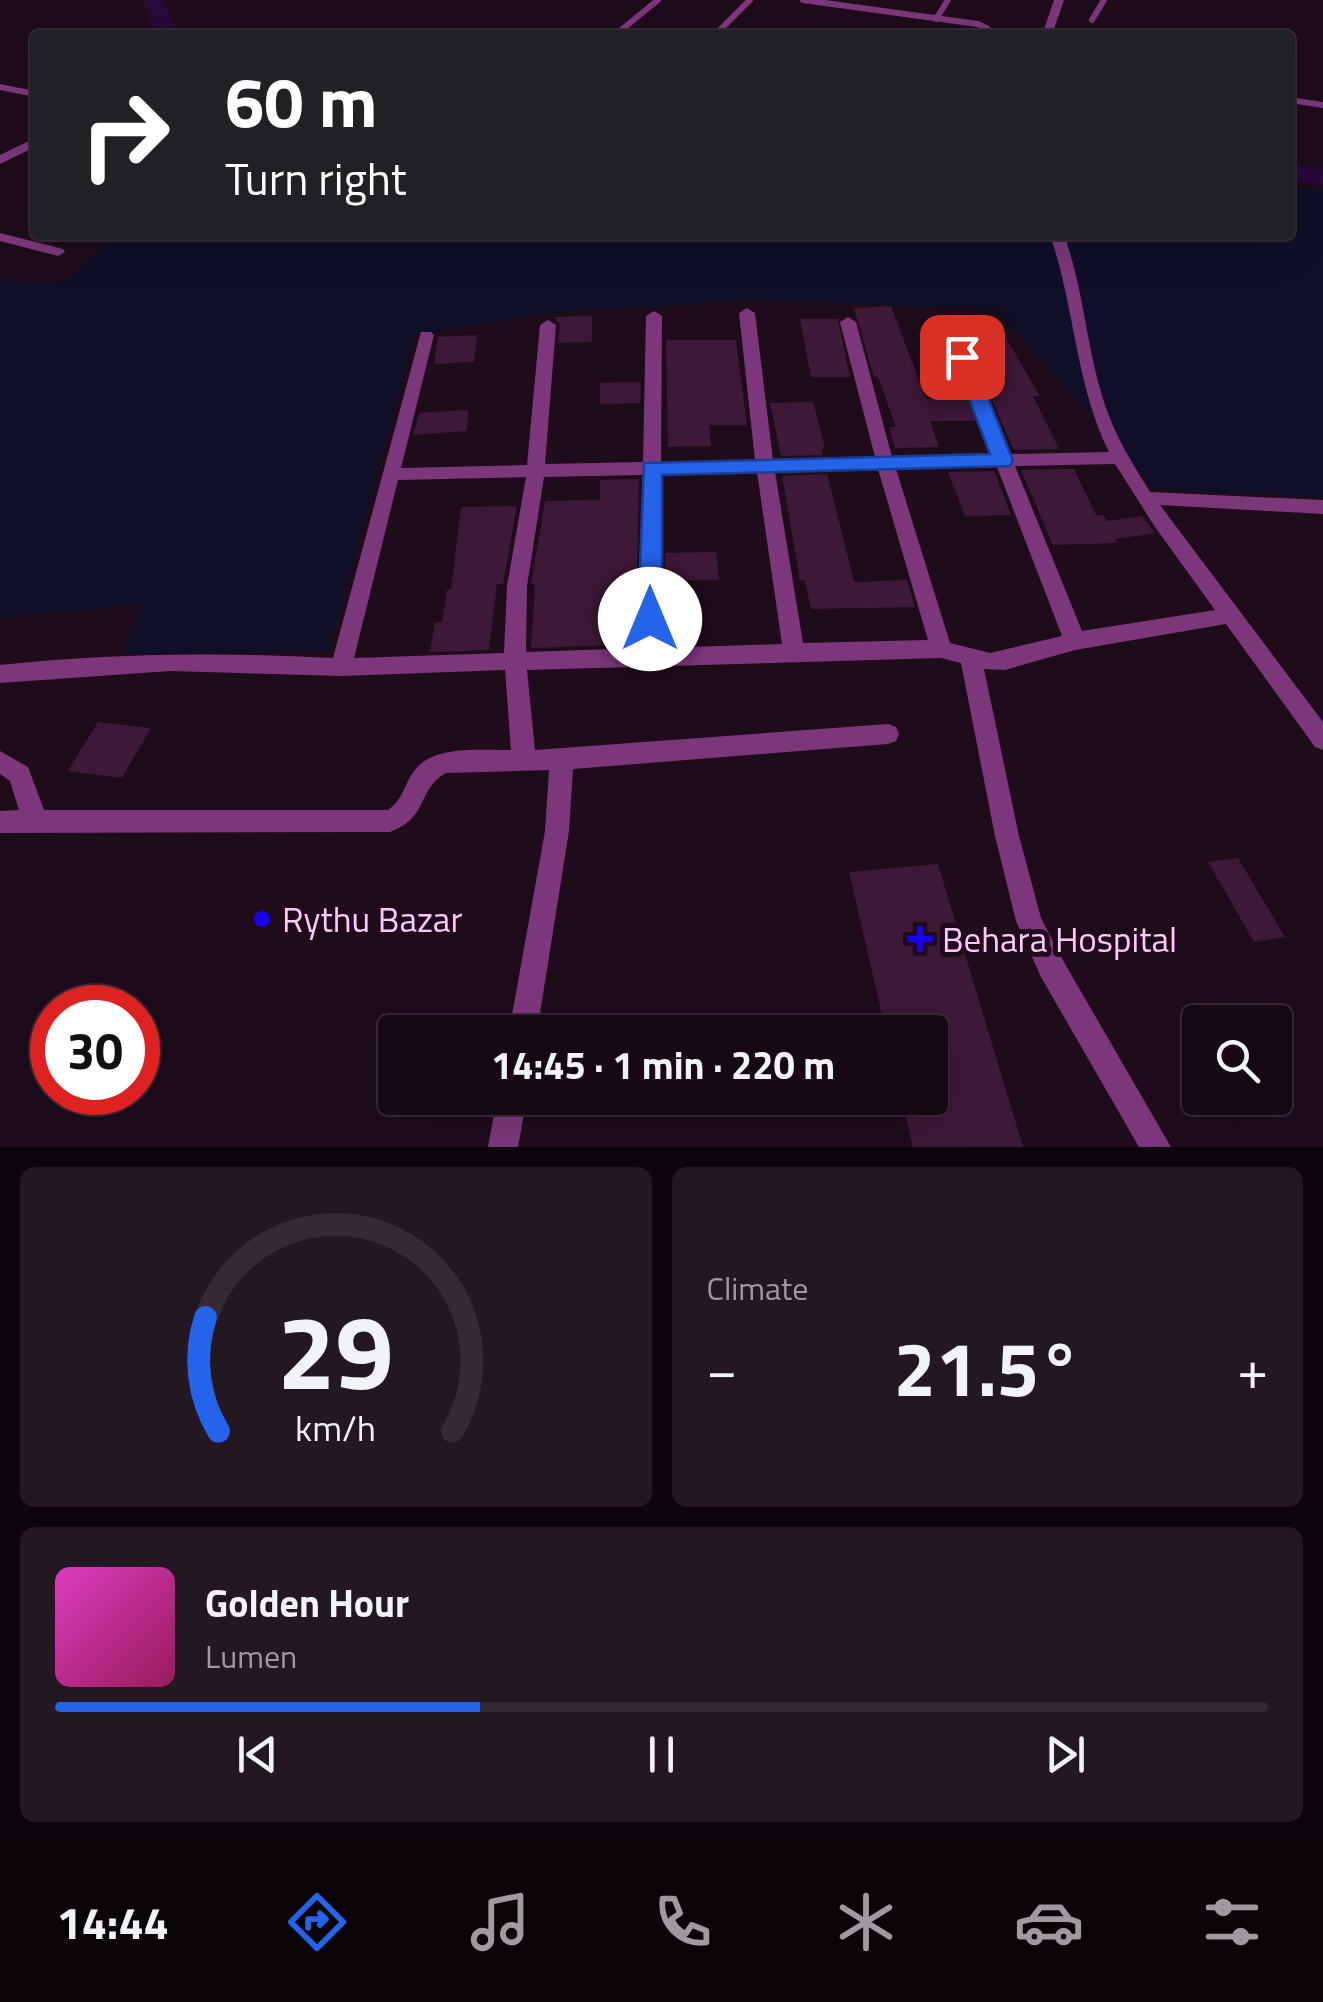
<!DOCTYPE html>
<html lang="en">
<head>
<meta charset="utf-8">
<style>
  :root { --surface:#160914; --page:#231722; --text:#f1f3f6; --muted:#9e9aa0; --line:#352a34; --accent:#2563eb }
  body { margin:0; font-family:"Titillium Web",sans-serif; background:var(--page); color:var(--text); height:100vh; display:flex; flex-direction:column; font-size:38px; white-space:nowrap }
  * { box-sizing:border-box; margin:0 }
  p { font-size:32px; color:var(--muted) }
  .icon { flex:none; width:55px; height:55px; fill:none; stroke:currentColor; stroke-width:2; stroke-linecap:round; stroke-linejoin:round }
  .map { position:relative; height:1147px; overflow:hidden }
  .details { display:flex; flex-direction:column; gap:20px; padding:20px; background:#0c050b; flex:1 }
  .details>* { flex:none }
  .top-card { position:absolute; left:30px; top:30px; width:1265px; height:210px; border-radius:10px; box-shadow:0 10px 40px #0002,0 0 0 2px var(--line); background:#202124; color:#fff; overflow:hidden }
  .buttons { position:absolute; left:1182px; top:1005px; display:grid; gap:20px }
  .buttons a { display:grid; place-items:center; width:110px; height:110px; border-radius:10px; background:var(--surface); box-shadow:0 10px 40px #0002,0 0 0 2px var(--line); font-size:50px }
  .speed { position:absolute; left:30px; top:985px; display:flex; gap:20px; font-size:50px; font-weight:700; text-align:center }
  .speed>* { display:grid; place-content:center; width:130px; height:130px; border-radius:50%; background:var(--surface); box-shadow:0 10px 40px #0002,0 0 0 2px var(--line); line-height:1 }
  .speed .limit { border:15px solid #d22; background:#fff; color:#111 }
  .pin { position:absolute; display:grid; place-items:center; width:85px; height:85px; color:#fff; margin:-42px; border-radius:20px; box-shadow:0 5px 15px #0006 }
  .me { position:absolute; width:110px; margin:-55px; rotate:0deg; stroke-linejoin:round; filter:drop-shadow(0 0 8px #0008) }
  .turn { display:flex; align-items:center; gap:35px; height:210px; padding:0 30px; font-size:45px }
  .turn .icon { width:130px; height:130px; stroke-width:2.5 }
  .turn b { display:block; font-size:70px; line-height:85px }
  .big { font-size:75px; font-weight:700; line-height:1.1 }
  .details .tile { flex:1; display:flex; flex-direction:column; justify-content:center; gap:15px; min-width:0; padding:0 35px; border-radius:15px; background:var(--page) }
  .details .dial { align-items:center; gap:0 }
  .dial svg { height:260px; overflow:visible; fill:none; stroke:var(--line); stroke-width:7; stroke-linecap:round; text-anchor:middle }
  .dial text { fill:var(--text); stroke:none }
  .song { display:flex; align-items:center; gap:30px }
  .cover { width:120px; height:120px; border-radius:15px; background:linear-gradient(135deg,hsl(310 70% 55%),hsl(330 70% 35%)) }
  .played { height:10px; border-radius:5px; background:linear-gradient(90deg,var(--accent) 35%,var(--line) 35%) }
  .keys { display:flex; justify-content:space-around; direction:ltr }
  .heat { display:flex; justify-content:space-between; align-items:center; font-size:55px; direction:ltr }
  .details .tiles { flex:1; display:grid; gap:20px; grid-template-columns:1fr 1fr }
  .tile:last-child { grid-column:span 2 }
  .trip { position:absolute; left:378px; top:1015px; width:570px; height:100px; border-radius:10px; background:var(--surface); box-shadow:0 10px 40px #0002,0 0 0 2px var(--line); font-weight:700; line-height:100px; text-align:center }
  .tab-bar { display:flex; height:160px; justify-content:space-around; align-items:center; background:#090408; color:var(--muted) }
  .tab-bar .icon { width:70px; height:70px }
  .tab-bar .on { color:var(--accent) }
  .tab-bar b { font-size:45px; color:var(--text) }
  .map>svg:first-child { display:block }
  .green { fill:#0f1028 }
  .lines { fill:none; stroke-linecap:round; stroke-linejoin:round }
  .river { fill:#27093a; fill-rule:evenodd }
  .building { fill:#3e1837 }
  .service { stroke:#7c377b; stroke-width:6 }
  .minor { fill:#7c377b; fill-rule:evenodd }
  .route { fill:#2563eb; stroke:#184099; stroke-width:2.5 }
  .poi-dot { fill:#1703f1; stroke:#1e0c1b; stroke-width:4 }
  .labels { text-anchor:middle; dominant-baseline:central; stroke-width:10; stroke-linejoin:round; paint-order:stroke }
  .near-poi-label { font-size:35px; fill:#fec9f9; stroke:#1e0c1b; text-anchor:start }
</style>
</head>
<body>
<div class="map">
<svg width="1323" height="1147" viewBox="0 0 1323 1147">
  <rect width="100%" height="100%" fill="#1e0c1b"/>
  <!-- green -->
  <polygon class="green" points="1290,185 1323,190 1323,498 1154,489 997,310 755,300 546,313 414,336 329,651 122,654 142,604 0,618 0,280 63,283 120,235 1290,235"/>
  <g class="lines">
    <!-- river -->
    <g class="river">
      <polygon points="143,0 163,0 178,35 156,35"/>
      <polygon points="1290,163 1323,169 1323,185 1290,179"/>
    </g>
  </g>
  <!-- building -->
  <g class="building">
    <polygon points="891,306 926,399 967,398 976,421 930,421 939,447 895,448 889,427 896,427 878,377 874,377 854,308"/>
    <polygon points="592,316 592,342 558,343 560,325 555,317"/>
    <polygon points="993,316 1040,396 1033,396 1059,449 1014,450 991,398 996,398 985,377 991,377 961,317"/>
    <polygon points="800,319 838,319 850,377 811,377"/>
    <polygon points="477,335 474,362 434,364 438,337"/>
    <polygon points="666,340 736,340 747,425 709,425 711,446 668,447"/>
    <polygon points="641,382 640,403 600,404 600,383"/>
    <polygon points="813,402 825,448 822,449 823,455 781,456 770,403"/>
    <polygon points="468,410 467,431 413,435 419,413"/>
    <polygon points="1074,469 1096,515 1103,515 1107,521 1142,516 1155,533 1116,539 1117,543 1053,545 1021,470"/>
    <polygon points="994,471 1011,515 965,516 948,472"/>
    <polygon points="827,474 854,582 907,580 915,607 811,609 805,580 800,580 782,476"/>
    <polygon points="639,479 636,614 616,614 616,645 531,648 535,584 531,584 545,501 600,500 600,480"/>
    <polygon points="517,506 503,584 497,584 489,650 430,652 435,622 442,622 447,590 451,590 461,507"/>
    <polygon points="716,552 719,580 672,581 671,576 665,576 665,553"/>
    <polygon points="98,722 151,728 122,778 68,771"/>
    <polygon points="1238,858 1285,937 1254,942 1208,862"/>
    <polygon points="938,864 1023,1147 913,1147 901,1098 930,1098 930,1032 886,1032 849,872"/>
  </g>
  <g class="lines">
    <!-- service -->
    <g class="service">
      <polyline points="803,0 978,24 988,29 985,35"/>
      <polyline points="936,19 948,0"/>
      <polyline points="1092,20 1104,0"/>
      <polyline points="615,35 658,0"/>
      <polyline points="715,35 750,0"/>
    </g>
    <!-- minor -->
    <g class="minor">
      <polygon points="1054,0 1064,0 1052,35 1042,35"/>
      <polygon points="0,84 35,91 35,97 0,90"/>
      <polygon points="1290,97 1323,102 1323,108 1290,103"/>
      <polygon points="35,138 35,147 0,164 0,155"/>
      <polygon points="0,233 63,249 65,252 58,256 0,241"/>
      <path d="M1050,235H1064C1084,289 1086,347 1104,402C1114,434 1132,463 1150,492L1323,500V514L1160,505L1323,722V750L1315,747L1226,624L1075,650L1005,670L984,669L1019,836L1041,918L1061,957L1171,1147H1139L1041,977L1016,921L995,836L961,663L941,658L527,670L535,750L888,724L896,727L899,734L896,741L888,744L573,769L569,831L537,1032H509L545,831L549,770L446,773C416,790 430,817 390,832L0,833V811L19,810L10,781L0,774V751L28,767L44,810H388C403,800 404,785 414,771C434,744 482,751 511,750L505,670L341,676L170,671L0,683V665C111,653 221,652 333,658L421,332H431L434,335L401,468L527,465L540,325L548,320L556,325L545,464L643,462L646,316L654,311L662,316L661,462L755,460L739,313L747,308L755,313L773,460L875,457L840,322L848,317L856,322L892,457L993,455L941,322L949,317L957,322L1010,454L1109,452C1075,383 1075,307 1050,235ZM1115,464L1155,527L1215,610L1082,631L1015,466ZM997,467L1062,636L990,653L950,643L896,469ZM878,469L928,640L803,643L775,472ZM757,472L782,644L661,648V474ZM643,475L639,648L526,652L527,586L544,477ZM526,477L507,586L504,653L354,658L398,480Z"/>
      <polygon points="497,1098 527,1098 518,1147 488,1147"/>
    </g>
  </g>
  <!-- route -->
  <polygon class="route" points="962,352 972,357 1013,461 1010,466 662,475 662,619 659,626 642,626 638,619 644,463 990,454 953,357"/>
  <!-- markers -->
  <g class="poi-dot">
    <circle cx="262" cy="919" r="10"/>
    <path d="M915 924h10v10h10v10h-10v10h-10v-10h-10v-10h10z"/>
  </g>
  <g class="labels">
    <!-- near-poi labels -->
    <g class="near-poi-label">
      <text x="282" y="919">Rythu Bazar</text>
      <text x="942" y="939">Behara Hospital</text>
    </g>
  </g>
</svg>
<div class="buttons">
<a><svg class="icon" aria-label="search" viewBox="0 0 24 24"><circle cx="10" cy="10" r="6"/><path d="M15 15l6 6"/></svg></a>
</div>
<div class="speed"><div class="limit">30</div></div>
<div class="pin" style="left:962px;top:357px;background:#d93025"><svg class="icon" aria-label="arrive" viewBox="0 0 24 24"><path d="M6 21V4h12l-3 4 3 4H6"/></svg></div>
<svg class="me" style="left:650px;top:619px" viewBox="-20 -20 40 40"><circle r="19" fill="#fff"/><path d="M0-13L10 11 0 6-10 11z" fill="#2563eb"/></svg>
<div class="trip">14:45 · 1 min · 220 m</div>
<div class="top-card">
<div class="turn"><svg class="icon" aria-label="right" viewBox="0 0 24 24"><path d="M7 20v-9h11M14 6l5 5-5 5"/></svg><div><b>60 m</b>Turn right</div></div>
</div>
</div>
<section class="details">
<div class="tiles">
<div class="tile dial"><svg viewBox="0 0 100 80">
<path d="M14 69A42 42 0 1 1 86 69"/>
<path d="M14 69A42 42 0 0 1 10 34" stroke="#2563eb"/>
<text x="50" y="56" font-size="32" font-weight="700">29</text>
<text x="50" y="72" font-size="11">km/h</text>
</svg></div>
<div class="tile"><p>Climate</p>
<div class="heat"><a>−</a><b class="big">21.5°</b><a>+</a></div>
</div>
<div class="tile">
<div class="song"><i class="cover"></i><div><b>Golden Hour</b><p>Lumen</p></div></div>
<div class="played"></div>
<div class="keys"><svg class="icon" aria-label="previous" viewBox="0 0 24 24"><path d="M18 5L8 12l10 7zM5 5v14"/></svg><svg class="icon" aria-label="pause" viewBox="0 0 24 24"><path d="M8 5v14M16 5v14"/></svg><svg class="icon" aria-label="next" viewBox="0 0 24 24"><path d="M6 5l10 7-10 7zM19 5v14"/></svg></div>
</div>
</div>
</section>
<nav class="tab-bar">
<b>14:44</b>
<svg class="icon on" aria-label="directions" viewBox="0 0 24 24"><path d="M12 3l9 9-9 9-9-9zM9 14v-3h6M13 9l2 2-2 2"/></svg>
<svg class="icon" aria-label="music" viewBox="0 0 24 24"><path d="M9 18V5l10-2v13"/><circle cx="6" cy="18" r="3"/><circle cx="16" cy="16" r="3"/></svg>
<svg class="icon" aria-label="phone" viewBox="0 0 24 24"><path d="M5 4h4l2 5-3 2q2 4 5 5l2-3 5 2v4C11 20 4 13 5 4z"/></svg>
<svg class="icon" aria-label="climate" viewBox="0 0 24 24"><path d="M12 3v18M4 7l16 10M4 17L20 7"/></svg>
<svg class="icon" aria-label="car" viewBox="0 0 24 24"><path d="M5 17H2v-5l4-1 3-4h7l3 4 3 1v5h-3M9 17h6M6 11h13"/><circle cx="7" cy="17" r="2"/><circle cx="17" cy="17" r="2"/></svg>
<svg class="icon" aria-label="filters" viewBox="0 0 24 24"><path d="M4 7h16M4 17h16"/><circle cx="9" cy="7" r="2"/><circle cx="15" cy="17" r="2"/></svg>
</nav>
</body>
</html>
